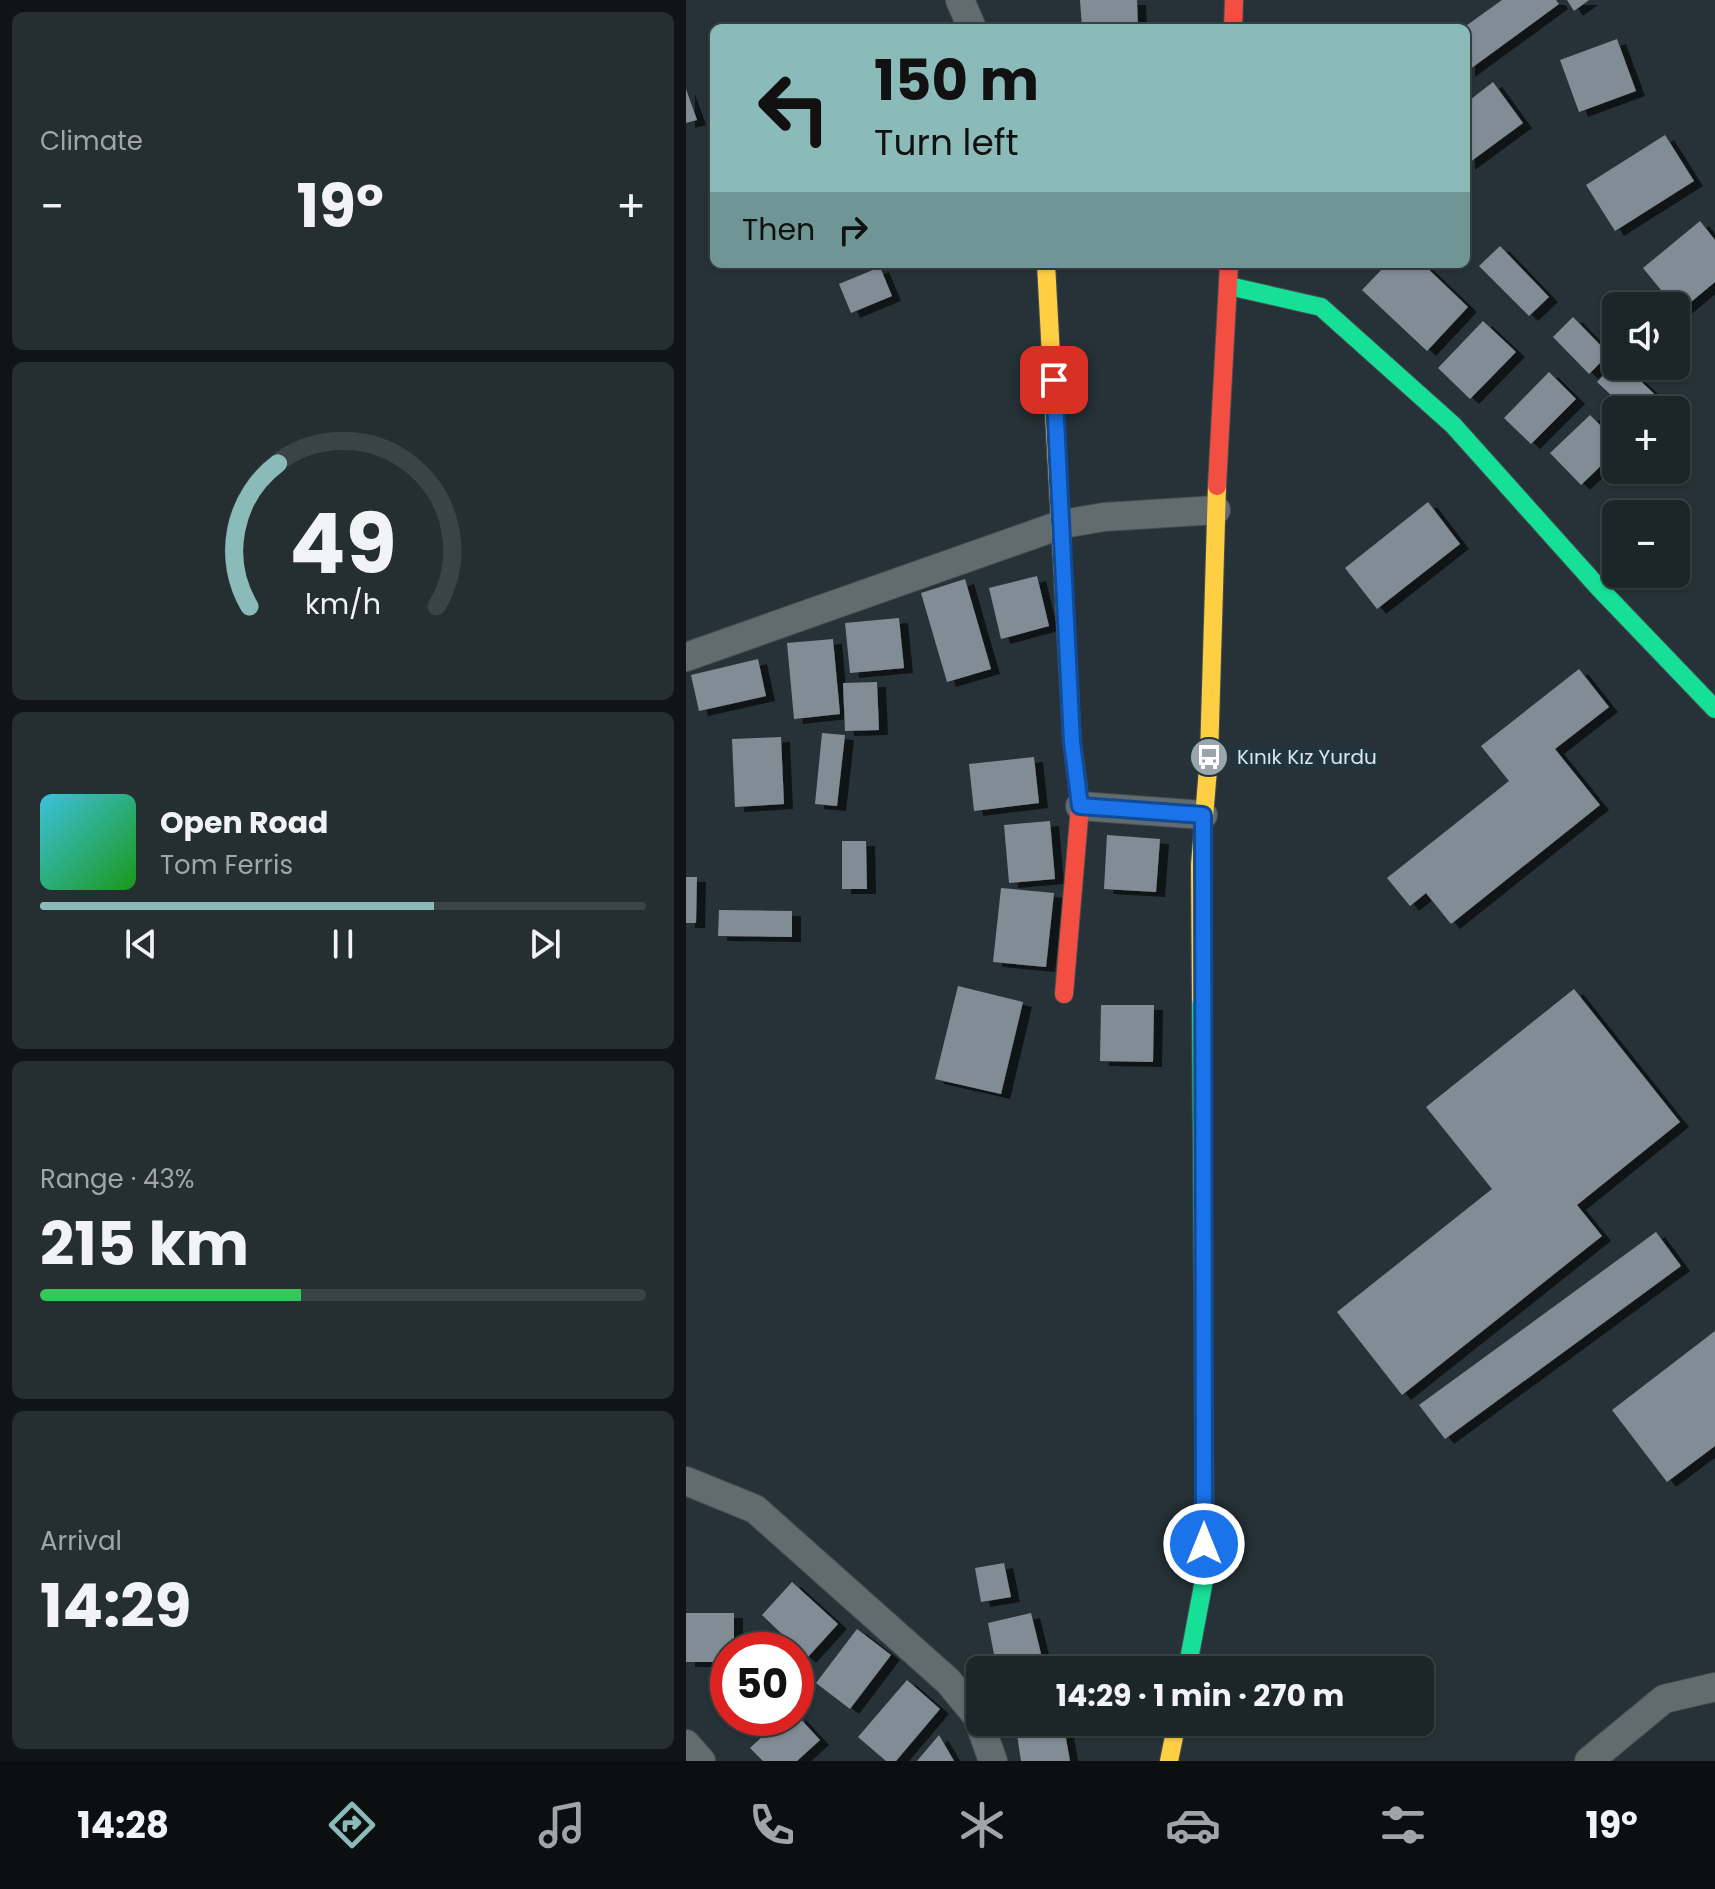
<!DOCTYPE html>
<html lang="en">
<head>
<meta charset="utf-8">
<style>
  :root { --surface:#1c2629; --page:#252e31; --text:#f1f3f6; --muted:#a0a5a8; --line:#3a4346; --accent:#8bbbb9 }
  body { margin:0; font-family:Poppins,sans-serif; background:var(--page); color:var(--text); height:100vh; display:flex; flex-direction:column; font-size:30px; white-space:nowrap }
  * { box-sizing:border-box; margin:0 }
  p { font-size:26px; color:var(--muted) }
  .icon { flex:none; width:44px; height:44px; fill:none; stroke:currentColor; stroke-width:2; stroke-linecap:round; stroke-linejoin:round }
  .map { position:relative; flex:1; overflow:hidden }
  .panel { display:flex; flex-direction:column; gap:12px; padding:12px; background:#0f1517; width:686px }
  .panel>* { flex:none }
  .hud { position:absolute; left:24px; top:24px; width:760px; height:244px; border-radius:12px; box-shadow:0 2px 6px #0004,0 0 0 2px var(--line); background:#8bbbb9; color:#111; overflow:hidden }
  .fabs { position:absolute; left:916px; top:292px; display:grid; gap:16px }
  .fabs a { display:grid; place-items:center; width:88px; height:88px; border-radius:12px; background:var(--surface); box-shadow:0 2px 6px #0004,0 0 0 2px var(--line); font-size:40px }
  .speed { position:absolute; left:24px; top:1632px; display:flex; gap:16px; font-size:40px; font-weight:700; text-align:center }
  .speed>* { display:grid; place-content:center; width:104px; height:104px; border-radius:50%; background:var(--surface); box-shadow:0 2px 6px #0004,0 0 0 2px var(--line); line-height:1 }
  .speed .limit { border:12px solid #d22; background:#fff; color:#111 }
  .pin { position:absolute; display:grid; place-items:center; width:68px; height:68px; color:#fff; margin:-34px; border-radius:16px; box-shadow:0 4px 12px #0006 }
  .me { position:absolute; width:88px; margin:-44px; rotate:0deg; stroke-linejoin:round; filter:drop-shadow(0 0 6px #0008) }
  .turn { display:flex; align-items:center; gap:28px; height:168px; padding:0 32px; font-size:36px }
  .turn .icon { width:104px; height:104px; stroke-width:2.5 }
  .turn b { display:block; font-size:56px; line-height:68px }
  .then { display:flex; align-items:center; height:76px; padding:0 32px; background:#0003; gap:16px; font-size:30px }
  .big { font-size:60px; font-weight:700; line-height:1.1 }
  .panel .widget { flex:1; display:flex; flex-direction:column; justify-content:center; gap:12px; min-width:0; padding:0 28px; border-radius:12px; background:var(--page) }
  .panel .dial { align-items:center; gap:0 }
  .dial svg { height:208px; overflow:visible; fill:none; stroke:var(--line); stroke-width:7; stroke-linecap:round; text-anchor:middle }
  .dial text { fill:var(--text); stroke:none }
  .song { display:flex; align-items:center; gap:24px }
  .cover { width:96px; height:96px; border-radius:12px; background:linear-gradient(135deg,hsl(190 70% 55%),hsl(120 70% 35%)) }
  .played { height:8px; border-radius:4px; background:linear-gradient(90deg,var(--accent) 65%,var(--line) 65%) }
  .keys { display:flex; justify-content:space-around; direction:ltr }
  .heat { display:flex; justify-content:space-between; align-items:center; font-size:44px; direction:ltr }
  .charge { height:12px; border-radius:6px; background:linear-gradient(90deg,#34c759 43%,var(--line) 0) }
  .trip { position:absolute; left:280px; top:1656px; width:468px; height:80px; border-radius:12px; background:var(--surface); box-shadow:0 2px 6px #0004,0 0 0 2px var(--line); font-weight:700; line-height:80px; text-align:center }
  .dock { display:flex; height:128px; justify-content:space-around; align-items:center; background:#0b0f10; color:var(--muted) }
  .dock .icon { width:56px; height:56px }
  .dock .current { color:var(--accent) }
  .dock b { font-size:36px; color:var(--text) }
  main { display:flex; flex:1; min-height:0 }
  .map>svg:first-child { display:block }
  .building { fill:#828c94; filter:url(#shadow) }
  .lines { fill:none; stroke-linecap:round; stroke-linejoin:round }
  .street-casing { stroke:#444e52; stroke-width:30 }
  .fast-casing { stroke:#444e52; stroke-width:20 }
  .slow-casing { stroke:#444e52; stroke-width:20 }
  .jam-casing { stroke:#444e52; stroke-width:20 }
  .street { stroke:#626b6e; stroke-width:28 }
  .fast { stroke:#16e098; stroke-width:18 }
  .slow { stroke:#ffcf43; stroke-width:18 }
  .jam { stroke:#f24e42; stroke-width:18 }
  .route-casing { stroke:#114b97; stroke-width:20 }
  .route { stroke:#1a73e8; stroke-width:14 }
  .labels { text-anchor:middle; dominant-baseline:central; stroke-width:8; stroke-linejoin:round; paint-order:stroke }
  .poi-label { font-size:20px; fill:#d9e5ea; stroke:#20363d; text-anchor:start }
</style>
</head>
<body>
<main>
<section class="panel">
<div class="widget"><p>Climate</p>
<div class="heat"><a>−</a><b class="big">19°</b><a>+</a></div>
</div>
<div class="widget dial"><svg viewBox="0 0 100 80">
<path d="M14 69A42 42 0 1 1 86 69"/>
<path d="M14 69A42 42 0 0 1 25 14" stroke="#8bbbb9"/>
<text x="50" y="56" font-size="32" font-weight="700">49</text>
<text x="50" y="72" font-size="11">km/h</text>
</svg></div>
<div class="widget">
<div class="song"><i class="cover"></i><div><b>Open Road</b><p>Tom Ferris</p></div></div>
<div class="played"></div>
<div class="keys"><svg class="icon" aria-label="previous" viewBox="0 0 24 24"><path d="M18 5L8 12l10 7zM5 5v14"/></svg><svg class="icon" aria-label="pause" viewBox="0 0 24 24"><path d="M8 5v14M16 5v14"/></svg><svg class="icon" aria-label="next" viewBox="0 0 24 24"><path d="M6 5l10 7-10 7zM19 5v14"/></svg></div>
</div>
<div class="widget"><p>Range · 43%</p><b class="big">215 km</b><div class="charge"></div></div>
<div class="widget"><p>Arrival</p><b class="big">14:29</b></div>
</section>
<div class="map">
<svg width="1029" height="1761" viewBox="0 0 1029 1761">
  <defs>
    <filter id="shadow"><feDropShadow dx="9" dy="5" stdDeviation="0" flood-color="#0009"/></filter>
  </defs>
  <rect width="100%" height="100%" fill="#263237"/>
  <!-- building -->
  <g class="building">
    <polygon points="394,0 451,0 452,28 396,28"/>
    <polygon points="816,0 870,0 873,4 780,72 780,28 777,28"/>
    <polygon points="881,0 903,0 888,11"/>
    <polygon points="931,39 950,91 893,112 874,60"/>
    <polygon points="807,82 837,123 780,165 780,103"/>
    <polygon points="0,89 11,120 0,123"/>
    <polygon points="979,135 1008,181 929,231 900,185"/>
    <polygon points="1014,221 1029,240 1029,282 993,312 957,268"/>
    <polygon points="814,246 863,297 843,316 793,266"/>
    <polygon points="701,264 737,264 782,307 741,351 676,290"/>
    <polygon points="194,267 206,296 165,313 153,284"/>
    <polygon points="887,317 923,354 903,374 867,337"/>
    <polygon points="797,321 830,352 784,399 752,368"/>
    <polygon points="930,362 930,366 939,366 985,410 941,410 911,382"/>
    <polygon points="863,372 890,399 845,444 818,418"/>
    <polygon points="904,415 930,441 930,451 895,485 864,453"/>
    <polygon points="742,502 774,544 691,609 659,568"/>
    <polygon points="351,576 363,626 315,639 303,588"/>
    <polygon points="279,579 305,669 261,682 235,593"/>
    <polygon points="213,618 218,668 164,673 159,623"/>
    <polygon points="147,639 154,714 108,719 101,643"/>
    <polygon points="72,659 80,696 13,711 5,675"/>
    <polygon points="893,669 923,707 869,749 914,805 765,924 740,893 724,906 701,878 823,781 795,746"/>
    <polygon points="191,682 193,730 159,731 157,683"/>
    <polygon points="136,733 159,735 151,806 129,804"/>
    <polygon points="95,737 98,804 49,807 46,739"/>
    <polygon points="348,757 353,803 288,811 283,764"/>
    <polygon points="364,821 369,879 323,883 318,825"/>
    <polygon points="421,835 474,839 470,892 418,889"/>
    <polygon points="156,841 180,841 181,889 156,889"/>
    <polygon points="0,877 11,877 10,923 0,923"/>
    <polygon points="315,888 368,893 360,967 307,962"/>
    <polygon points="33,910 106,911 106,937 32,936"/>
    <polygon points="272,986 337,1002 315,1094 249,1079"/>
    <polygon points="888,989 994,1122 891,1205 916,1236 716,1395 651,1312 806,1189 740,1107"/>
    <polygon points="415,1005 468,1005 467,1062 414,1061"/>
    <polygon points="970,1232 995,1266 759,1439 733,1405"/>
    <polygon points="1029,1331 1029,1446 981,1482 926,1410"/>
    <polygon points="318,1563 325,1597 295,1602 289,1568"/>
    <polygon points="106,1582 152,1624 121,1658 76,1615"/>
    <polygon points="0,1613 48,1613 48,1650 42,1650 42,1662 0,1662"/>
    <polygon points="345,1613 359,1670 311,1670 302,1623"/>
    <polygon points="171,1629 205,1655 164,1709 130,1683"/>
    <polygon points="221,1680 254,1709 210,1761 200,1761 172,1737"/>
    <polygon points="110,1714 134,1740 111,1761 77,1761 64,1748 96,1718 110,1718"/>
    <polygon points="329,1722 377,1722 384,1761 335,1761"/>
    <polygon points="253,1735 268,1761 231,1761"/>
  </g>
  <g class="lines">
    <!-- street casing -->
    <g class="street-casing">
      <g id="street">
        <polyline points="274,0 286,28"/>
        <polyline points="0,657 377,524 418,517 530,510"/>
        <polyline points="394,806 517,815"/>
        <polyline points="0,1481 69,1509 262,1681 291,1716 307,1761"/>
        <polyline points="0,1744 15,1761"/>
        <polyline points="903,1761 978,1699 1029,1687"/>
      </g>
    </g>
    <!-- fast casing -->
    <g class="fast-casing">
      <g id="fast">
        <polyline points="543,286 635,307 767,425 913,588 1029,709"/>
        <polyline points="501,1670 519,1575 515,999"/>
      </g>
    </g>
    <!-- slow casing -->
    <g class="slow-casing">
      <g id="slow">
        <polyline points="360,264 386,742 392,787"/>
        <polyline points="515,999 514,865 523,757 531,486"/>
        <polyline points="483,1761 491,1722"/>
      </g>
    </g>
    <!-- jam casing -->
    <g class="jam-casing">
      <g id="jam">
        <polyline points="547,28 548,0"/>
        <polyline points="531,486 543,264"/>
        <polyline points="378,994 394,806 392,787"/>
      </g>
    </g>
    <!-- street -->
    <use href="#street" class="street"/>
    <!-- fast -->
    <use href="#fast" class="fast"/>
    <!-- slow -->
    <use href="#slow" class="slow"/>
    <!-- jam -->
    <use href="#jam" class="jam"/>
  </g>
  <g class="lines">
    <!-- route casing -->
    <g class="route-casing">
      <polyline id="route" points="368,380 386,742 394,806 517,815 518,1544"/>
    </g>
    <!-- route -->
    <use href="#route" class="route"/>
  </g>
  <!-- icons -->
  <defs>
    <g id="bus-disc" transform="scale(2)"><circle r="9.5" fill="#9aa6ab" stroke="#20363d"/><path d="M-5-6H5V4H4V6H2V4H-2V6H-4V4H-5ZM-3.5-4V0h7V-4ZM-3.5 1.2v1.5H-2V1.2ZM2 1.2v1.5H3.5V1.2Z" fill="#fff"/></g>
  </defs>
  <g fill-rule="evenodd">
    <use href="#bus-disc" x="523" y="757"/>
  </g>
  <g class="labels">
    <!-- poi labels -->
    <g class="poi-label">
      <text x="551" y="757">Kınık Kız Yurdu</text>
    </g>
  </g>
</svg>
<div class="fabs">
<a><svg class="icon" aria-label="sound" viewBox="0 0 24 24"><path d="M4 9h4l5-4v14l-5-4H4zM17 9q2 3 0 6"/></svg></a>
<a>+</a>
<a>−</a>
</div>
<div class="speed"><div class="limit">50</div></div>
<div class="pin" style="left:368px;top:380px;background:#d93025"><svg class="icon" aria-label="arrive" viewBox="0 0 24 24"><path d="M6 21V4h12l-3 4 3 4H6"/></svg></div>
<svg class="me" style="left:518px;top:1544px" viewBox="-20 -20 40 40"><circle r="17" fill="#1a73e8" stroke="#fff" stroke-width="3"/><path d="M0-11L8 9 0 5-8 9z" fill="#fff"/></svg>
<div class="trip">14:29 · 1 min · 270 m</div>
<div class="hud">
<div class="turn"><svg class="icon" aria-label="left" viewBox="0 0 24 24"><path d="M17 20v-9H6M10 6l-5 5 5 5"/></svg><div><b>150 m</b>Turn left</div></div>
<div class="then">Then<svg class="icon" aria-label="right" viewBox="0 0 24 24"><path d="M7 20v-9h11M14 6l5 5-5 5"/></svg></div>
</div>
</div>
</main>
<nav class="dock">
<b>14:28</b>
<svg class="icon current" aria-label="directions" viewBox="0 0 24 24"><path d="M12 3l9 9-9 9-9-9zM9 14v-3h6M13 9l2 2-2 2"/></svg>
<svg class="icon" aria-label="music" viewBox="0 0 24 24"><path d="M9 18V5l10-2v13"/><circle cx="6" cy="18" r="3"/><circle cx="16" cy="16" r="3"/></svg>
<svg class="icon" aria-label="phone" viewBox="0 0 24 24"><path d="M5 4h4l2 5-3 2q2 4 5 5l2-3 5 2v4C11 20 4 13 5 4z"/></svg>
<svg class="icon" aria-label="climate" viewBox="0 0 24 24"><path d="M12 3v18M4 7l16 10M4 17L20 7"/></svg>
<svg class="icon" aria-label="car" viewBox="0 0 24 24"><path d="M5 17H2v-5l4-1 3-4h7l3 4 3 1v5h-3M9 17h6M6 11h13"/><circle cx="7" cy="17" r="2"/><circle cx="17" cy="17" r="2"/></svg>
<svg class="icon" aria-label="filters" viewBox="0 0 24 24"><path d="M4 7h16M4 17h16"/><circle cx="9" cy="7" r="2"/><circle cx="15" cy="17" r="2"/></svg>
<b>19°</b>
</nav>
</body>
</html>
